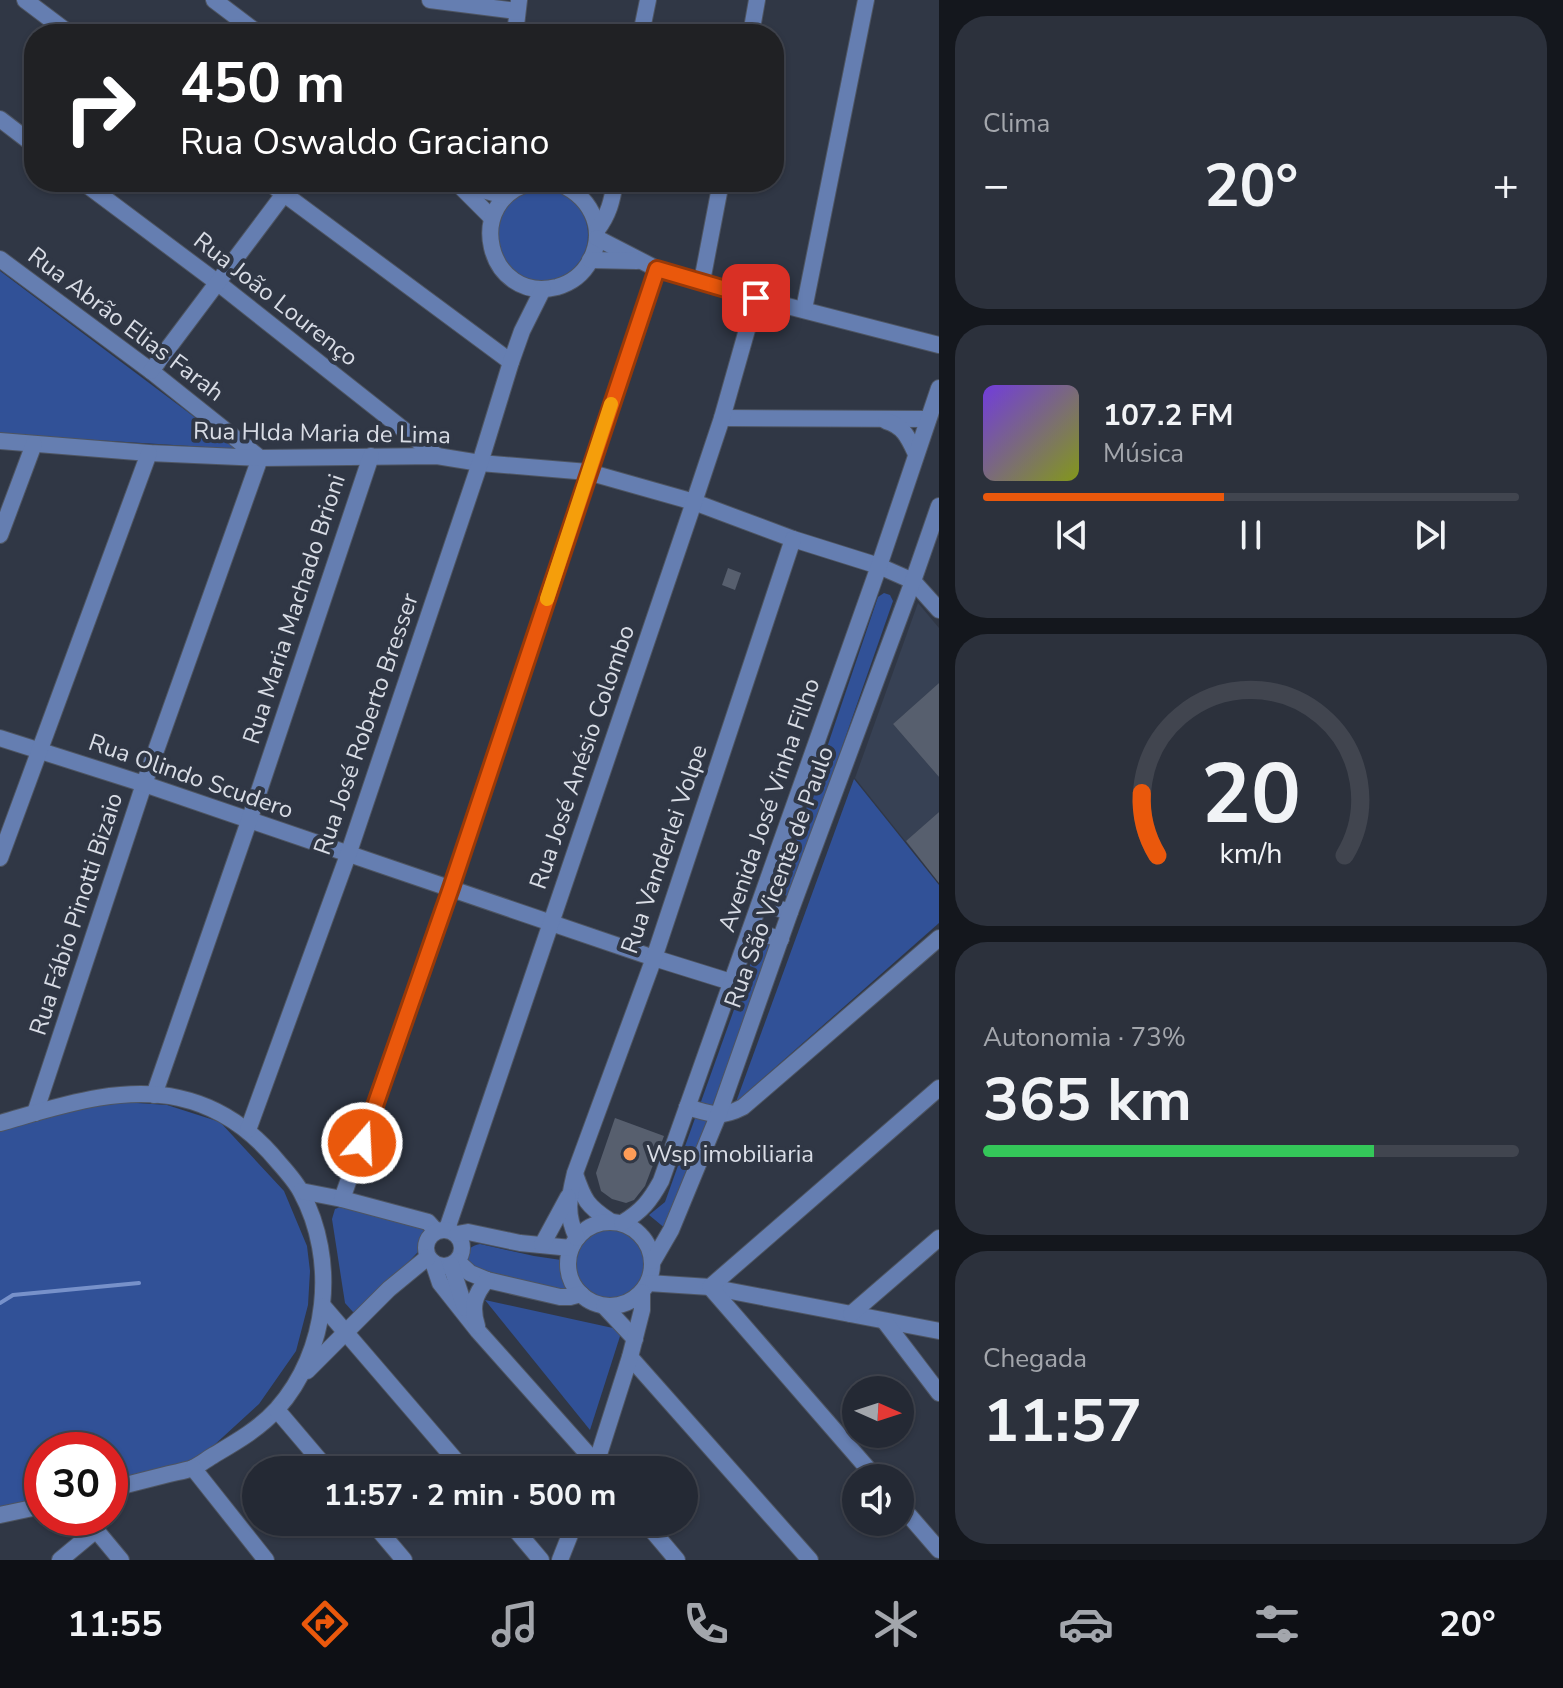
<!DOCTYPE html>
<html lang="pt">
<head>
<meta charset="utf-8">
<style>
  :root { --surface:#242934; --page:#2c313c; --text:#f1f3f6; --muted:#a3a6ac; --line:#41454f; --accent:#ea580c }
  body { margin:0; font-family:"Nunito Sans",sans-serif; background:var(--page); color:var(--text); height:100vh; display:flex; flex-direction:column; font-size:30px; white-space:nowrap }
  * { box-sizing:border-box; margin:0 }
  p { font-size:26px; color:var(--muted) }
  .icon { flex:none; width:44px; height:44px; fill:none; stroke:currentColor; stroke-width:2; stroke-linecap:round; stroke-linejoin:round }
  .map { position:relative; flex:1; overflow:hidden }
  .panel { display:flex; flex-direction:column; gap:16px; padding:16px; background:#14171d; width:624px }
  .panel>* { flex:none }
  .banner { position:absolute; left:24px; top:24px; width:760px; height:168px; border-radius:32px; box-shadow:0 2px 6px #0004,0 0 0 2px var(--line); background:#202124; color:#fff; overflow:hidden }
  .needle { width:52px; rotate:93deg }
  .tools { position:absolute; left:842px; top:1376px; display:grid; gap:16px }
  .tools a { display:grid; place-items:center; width:72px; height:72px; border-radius:50%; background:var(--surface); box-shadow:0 2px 6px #0004,0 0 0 2px var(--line); font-size:40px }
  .speed { position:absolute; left:24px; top:1432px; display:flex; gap:16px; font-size:40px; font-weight:700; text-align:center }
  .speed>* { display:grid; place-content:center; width:104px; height:104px; border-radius:50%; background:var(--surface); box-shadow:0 2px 6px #0004,0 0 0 2px var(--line); line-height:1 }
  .speed .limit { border:12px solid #d22; background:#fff; color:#111 }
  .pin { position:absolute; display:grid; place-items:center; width:68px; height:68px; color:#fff; margin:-34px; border-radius:16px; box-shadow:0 4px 12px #0006 }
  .me { position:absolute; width:88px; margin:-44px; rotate:19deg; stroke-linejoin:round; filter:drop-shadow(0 0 6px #0008) }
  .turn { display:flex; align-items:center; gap:28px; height:168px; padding:0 24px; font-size:36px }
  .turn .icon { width:104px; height:104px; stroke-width:2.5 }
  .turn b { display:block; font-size:56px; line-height:68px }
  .big { font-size:60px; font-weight:700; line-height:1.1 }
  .panel .tile { flex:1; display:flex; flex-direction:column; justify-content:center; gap:12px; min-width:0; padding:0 28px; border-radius:32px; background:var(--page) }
  .panel .dial { align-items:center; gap:0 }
  .dial svg { height:208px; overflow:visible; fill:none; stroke:var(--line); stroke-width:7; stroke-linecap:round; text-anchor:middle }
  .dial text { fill:var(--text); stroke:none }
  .song { display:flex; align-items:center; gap:24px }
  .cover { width:96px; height:96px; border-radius:12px; background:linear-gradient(135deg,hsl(260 70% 55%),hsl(70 70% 35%)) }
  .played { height:8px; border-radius:4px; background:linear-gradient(90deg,var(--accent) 45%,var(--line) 45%) }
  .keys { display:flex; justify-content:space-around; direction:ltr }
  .heat { display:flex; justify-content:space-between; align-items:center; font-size:44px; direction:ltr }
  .charge { height:12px; border-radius:6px; background:linear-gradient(90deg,#34c759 73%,var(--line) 0) }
  .trip { position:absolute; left:242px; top:1456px; width:456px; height:80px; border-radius:40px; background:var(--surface); box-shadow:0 2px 6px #0004,0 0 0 2px var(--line); font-weight:700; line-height:80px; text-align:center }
  .tab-bar { display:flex; height:128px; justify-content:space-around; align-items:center; background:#0e1015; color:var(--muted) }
  .tab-bar .icon { width:56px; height:56px }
  .tab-bar .selected { color:var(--accent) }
  .tab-bar b { font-size:36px; color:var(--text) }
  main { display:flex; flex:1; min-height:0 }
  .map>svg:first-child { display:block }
  .built { fill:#374154 }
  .green { fill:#315197 }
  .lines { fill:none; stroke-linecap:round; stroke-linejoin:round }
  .stream { stroke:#7791ca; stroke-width:4 }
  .building { fill:#575f6e }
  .minor-casing { stroke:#4e5562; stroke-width:18 }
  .minor { stroke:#657eb1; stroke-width:16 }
  .route-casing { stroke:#983908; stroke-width:20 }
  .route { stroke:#ea580c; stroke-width:14 }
  .slow { stroke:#f59e0b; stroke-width:14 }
  .poi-dot { fill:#fe9c57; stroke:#303745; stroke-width:3 }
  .labels { text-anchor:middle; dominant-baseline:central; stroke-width:8; stroke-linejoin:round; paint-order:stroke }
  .street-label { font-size:24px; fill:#d8dce5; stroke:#303745 }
  .poi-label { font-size:24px; fill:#d8dce5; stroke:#303745; text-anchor:start }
</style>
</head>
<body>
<main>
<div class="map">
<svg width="939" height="1560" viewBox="0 0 939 1560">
  <rect width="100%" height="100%" fill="#303745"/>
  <!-- built -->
  <polygon class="built" points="918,603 939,628 939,683 893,724 939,777 939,812 906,841 939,883 855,778"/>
  <!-- green -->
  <g class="green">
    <circle cx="542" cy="235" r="46"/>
    <polygon points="0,271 237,449 0,434"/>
    <polygon points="884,593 890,595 893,601 791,893 787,896 776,891 783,877 878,597"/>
    <polygon points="854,779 939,885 939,923 736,1102"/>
    <polygon points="759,940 773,944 666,1229 649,1215 665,1202"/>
    <polygon points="107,1101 167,1105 220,1122 284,1191 307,1246 310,1271 308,1305 296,1351 259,1404 200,1458 110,1482 110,1450 42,1450 42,1498 0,1507 0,1129"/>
    <polygon points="343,1206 424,1227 429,1232 429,1240 364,1310 353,1312 345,1303 332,1219 335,1209"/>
    <circle cx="611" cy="1264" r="35"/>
    <path d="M480,1244L534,1256L561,1260L562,1277L567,1290H555L475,1271L465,1258C467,1249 471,1246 480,1244Z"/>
    <polygon points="485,1300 622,1330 590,1430"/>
  </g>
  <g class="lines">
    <!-- stream -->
    <polyline class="stream" points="0,1303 13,1295 139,1283"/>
  </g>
  <!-- building -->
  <g class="building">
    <polygon points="728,568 741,573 735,590 722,585"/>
    <polygon points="939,683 939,777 893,724"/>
    <polygon points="939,812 939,883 906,841"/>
    <polygon points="615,1118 664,1136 645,1186 634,1200 626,1203 612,1199 601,1191 596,1173"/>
  </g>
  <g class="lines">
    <!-- minor casing -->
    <g class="minor-casing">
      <g id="minor">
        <polyline points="25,0 70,34"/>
        <polyline points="214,0 259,34"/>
        <polyline points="430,0 517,11"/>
        <polyline points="515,34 519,0"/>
        <polyline points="641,34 648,0"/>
        <polyline points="751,34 757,0"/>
        <polyline points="0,119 34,145"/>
        <polyline points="83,182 218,283 437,456"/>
        <polyline points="268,182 511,362"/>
        <polyline points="456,182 492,218"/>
        <path d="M534,182C461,198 487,305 557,287C571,283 583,274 590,261C608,227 589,194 555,182"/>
        <polyline points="460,184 505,196"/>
        <path d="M597,230C609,214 612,201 615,182"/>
        <polyline points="597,238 657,269 756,298 939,345"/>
        <polyline points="0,259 151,371 260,458 144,784 35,1113"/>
        <polyline points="590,260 637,261"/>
        <polyline points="702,281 721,182"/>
        <polyline points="804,309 866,0"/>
        <polyline points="151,371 293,182"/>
        <polyline points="722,418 928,419"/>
        <path d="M886,421C904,426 909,439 916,454"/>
        <polyline points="0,441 149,453 260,458 437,456 480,463 588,472 694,502 793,539 879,566 913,581 939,610"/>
        <polyline points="0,535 34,444"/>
        <polyline points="0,738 144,784 654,958 731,982"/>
        <polyline points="0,858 149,453"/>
        <polyline points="760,903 790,912"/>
        <polyline points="750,931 781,939"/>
        <polyline points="154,1095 249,821 371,456"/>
        <path d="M687,1107C711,1114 720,1119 743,1107L939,938"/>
        <path d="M0,1123C57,1107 119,1085 179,1098C220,1107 253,1131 279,1163C287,1172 296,1182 301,1192C338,1260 328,1352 277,1409C259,1429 236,1442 214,1455C207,1459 200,1465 193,1468C185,1471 177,1472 169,1474C149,1479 130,1484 110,1489"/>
        <polyline points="248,1130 348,855 480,463 511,362 522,331 543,289"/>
        <path d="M575,1174C584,1200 587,1206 610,1221"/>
        <polyline points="301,1191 342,1199 428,1222 436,1231"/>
        <polyline points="342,1199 451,888 657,269"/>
        <circle cx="610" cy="1264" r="42"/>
        <path d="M622,1223C642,1211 650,1201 661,1181L879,566L939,388"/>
        <polyline points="447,1229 694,502 722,418 756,298"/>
        <circle cx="444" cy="1248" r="18"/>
        <polyline points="457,1234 468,1232 520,1243 571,1248"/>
        <path d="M577,1238C565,1213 569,1198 575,1173L654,958L793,539"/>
        <polyline points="542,1245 568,1197"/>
        <polyline points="457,1261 470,1273 487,1280 560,1297 570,1297 581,1294"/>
        <polyline points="653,1261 671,1230 718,1116 790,912 913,581 939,506"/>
        <polyline points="433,1262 440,1283 478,1331 602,1470"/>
        <polyline points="451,1265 465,1308"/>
        <polyline points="648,1283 710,1287 939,1331"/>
        <polyline points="323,1306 464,1470"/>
        <polyline points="604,1306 635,1339"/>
        <polyline points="851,1314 939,1238"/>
        <polyline points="885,1322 939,1393"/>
        <path d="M477,1326C471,1307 474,1295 487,1280"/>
        <polyline points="630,1357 810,1560"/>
        <polyline points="307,1371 389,1289 428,1257"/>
        <polyline points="277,1410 328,1470"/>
        <polyline points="193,1468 266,1560"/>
        <polyline points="594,1470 630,1357 642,1310 642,1292"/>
        <polyline points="876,1478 710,1287 939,1088"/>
        <polyline points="900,1505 939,1550"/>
        <polyline points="0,1515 42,1506"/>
        <polyline points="88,1518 96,1530 121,1560"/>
        <polyline points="372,1522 404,1560"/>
        <polyline points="509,1522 541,1560"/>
        <polyline points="645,1522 677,1560"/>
        <polyline points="60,1560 96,1530"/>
        <polyline points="560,1560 575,1522"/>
      </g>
    </g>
    <!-- minor -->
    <use href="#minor" class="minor"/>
  </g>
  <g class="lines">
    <!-- route casing -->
    <g class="route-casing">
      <polyline id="route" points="362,1143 451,888 657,269 756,298"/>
    </g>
    <!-- route -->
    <use href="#route" class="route"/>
    <!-- slow -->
    <polyline class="slow" points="547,599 611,404"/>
  </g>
  <!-- markers -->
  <circle class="poi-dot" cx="630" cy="1154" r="8"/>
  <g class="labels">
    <!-- street labels -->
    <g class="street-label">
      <text transform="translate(276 299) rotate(38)">Rua João Lourenço</text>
      <text transform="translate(126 324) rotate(37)">Rua Abrão Elias Farah</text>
      <text transform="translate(322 433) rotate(1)">Rua Hlda Maria de Lima</text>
      <text transform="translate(294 609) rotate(-72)">Rua Maria Machado Brioni</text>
      <text transform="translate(366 724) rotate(-71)">Rua José Roberto Bresser</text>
      <text transform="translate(582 757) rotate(-71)">Rua José Anésio Colombo</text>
      <text transform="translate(191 776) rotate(19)">Rua Olindo Scudero</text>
      <text transform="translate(769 805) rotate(-71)">Avenida José Vinha Filho</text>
      <text transform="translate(664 849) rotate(-71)">Rua Vanderlei Volpe</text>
      <text transform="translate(779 877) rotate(-70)">Rua São Vicente de Paulo</text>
      <text transform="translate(76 914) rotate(-72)">Rua Fábio Pinotti Bizaio</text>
    </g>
    <!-- poi labels -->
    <g class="poi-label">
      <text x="646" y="1154">Wsp imobiliaria</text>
    </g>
  </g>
</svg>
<div class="tools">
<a><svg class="needle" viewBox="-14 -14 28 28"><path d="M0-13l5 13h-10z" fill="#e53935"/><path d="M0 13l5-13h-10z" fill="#a3a6ac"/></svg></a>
<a><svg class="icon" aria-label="sound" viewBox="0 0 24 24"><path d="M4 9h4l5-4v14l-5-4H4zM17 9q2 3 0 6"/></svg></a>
</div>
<div class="speed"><div class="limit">30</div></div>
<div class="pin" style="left:756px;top:298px;background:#d93025"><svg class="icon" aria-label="arrive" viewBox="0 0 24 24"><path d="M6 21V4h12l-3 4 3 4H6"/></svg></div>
<svg class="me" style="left:362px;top:1143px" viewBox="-20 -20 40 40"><circle r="17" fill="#ea580c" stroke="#fff" stroke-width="3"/><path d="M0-11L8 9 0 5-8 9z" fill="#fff"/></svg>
<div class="trip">11:57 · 2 min · 500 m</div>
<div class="banner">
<div class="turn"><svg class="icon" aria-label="right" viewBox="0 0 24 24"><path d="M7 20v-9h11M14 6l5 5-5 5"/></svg><div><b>450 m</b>Rua Oswaldo Graciano</div></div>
</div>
</div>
<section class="panel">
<div class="tile"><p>Clima</p>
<div class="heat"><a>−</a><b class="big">20°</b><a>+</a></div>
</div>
<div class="tile">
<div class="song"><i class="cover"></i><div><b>107.2 FM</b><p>Música</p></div></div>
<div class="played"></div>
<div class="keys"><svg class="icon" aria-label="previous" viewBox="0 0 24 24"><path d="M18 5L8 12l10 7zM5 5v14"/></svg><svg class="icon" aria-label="pause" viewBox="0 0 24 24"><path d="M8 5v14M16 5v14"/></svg><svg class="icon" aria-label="next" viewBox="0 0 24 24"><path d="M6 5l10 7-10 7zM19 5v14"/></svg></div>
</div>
<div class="tile dial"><svg viewBox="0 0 100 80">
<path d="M14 69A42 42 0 1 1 86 69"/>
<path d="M14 69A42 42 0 0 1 8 45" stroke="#ea580c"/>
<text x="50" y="56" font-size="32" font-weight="700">20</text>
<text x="50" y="72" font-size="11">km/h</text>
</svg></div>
<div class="tile"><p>Autonomia · 73%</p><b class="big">365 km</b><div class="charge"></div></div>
<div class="tile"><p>Chegada</p><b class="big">11:57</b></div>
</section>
</main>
<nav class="tab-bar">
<b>11:55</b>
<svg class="icon selected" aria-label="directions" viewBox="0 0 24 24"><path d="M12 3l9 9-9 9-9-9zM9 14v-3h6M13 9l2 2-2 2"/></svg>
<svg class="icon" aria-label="music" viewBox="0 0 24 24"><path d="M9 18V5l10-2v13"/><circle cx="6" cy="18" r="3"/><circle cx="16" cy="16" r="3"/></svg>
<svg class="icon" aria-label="phone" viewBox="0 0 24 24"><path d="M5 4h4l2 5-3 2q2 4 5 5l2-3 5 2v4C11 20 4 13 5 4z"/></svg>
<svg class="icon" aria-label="climate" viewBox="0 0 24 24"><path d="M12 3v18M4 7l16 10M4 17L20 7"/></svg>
<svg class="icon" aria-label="car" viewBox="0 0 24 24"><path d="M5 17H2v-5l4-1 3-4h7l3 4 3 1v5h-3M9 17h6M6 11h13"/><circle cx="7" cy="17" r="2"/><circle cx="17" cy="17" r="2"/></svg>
<svg class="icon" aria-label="filters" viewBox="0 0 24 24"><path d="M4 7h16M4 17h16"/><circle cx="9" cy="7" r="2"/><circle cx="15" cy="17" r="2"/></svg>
<b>20°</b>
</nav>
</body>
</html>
